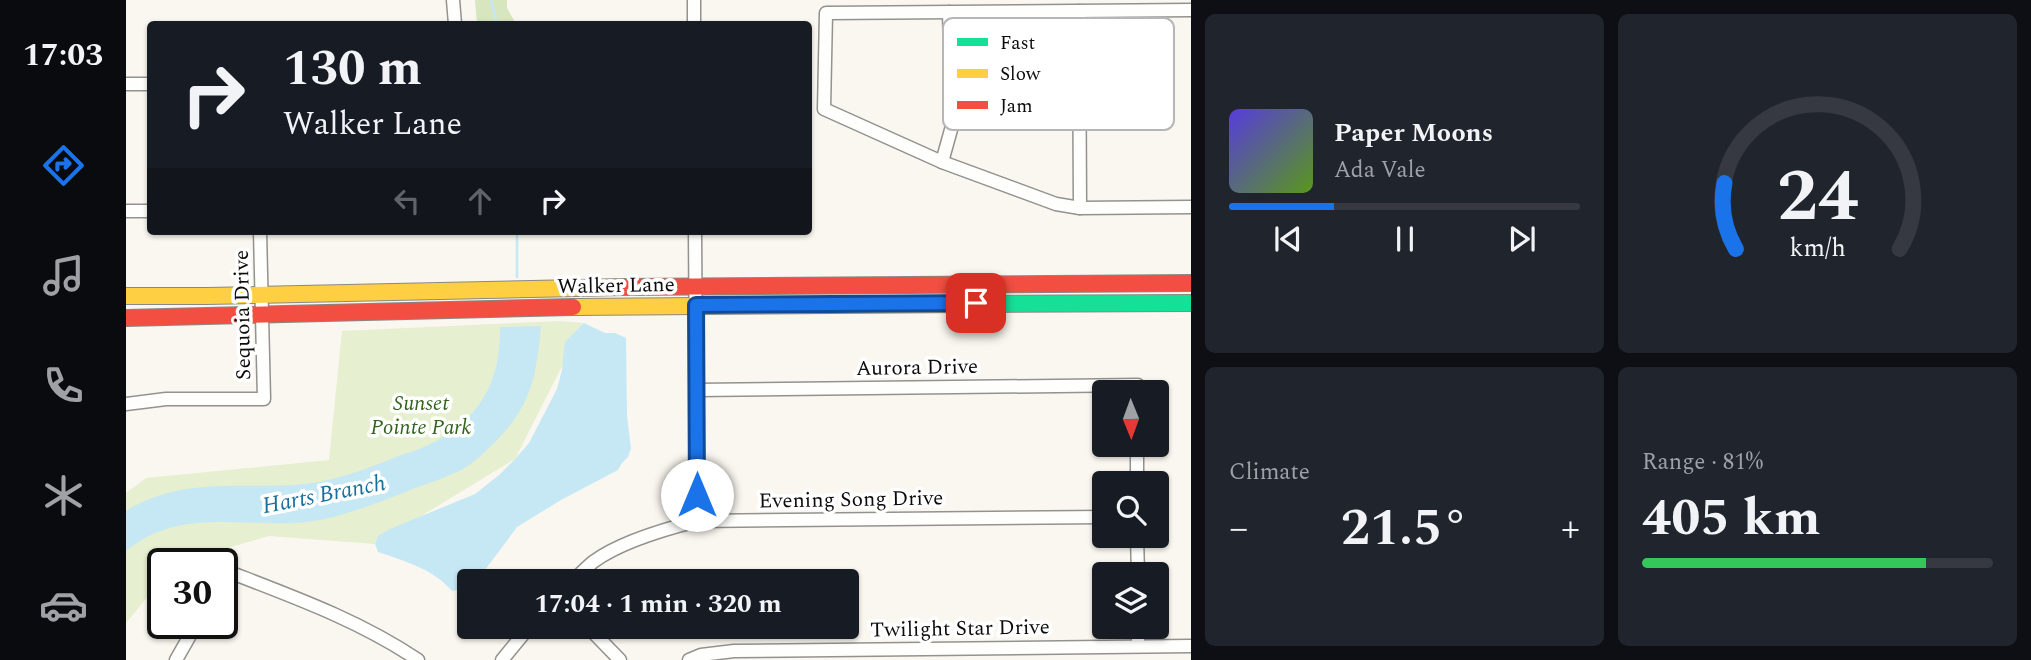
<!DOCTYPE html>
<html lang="en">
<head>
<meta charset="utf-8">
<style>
  :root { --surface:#171b24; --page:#20242c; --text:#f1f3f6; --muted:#9ea1a6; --line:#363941; --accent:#1a73e8 }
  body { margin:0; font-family:Spectral,serif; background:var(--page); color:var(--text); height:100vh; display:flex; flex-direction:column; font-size:26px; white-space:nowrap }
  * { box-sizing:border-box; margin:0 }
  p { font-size:23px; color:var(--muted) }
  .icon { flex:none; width:38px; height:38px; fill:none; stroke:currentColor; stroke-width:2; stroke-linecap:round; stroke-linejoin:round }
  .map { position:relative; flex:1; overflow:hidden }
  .sheet { display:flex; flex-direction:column; gap:14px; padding:14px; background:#0d0f14; width:840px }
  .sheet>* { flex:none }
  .banner { position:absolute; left:21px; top:21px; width:665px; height:214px; border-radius:7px; box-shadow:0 2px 5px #0004; background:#171b24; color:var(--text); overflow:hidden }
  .needle { width:46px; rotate:179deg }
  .buttons { position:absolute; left:966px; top:380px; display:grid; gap:14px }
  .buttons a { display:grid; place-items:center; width:77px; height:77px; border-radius:7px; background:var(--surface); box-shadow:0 2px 5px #0004; font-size:35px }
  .speed { position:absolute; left:21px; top:548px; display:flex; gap:14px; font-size:35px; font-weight:700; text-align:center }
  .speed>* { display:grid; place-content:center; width:91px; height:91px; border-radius:50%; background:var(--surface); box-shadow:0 2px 5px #0004; line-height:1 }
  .speed .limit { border:4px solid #111; border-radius:10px; background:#fff; color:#111 }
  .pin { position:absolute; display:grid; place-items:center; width:60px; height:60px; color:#fff; margin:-30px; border-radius:14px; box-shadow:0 4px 10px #0006 }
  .me { position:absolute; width:77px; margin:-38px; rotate:0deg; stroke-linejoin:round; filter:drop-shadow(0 0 5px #0008) }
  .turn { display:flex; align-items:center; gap:24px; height:147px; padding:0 21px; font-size:32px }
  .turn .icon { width:91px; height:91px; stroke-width:2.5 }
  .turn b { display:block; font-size:49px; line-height:60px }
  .lanes { display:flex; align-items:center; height:66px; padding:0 21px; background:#0003; justify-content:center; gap:35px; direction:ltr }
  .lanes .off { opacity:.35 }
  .big { font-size:52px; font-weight:700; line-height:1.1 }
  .sheet .widget { flex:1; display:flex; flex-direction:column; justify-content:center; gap:10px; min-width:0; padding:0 24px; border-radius:10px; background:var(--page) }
  .sheet .dial { align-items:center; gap:0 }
  .dial svg { height:182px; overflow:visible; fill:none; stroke:var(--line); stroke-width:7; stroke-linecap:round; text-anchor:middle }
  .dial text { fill:var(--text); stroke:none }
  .song { display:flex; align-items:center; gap:21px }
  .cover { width:84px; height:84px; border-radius:10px; background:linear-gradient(135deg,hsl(250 70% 55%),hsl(90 70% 35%)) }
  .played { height:7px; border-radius:4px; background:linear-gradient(90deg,var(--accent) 30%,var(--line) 30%) }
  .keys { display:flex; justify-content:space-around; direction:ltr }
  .heat { display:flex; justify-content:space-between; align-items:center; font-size:38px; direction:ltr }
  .charge { height:10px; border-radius:5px; background:linear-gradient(90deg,#34c759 81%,var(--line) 0) }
  .sheet .tiles { flex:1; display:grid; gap:14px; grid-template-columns:repeat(2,1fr) }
  .trip { position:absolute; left:331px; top:569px; width:402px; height:70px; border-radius:7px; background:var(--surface); box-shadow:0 2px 5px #0004; font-weight:700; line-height:70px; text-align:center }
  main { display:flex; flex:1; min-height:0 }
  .tab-bar { display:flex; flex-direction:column; width:126px; justify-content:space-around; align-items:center; background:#090b0e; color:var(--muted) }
  .tab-bar .icon { width:49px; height:49px }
  .tab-bar .on { color:var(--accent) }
  .tab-bar b { font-size:32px; color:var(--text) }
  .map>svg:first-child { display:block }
  .green { fill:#e6efd0 }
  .forest { fill:#d7e6be }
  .water { fill:#c6e8f4 }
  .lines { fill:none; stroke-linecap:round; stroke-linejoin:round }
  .stream { stroke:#c6e8f4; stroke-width:2.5 }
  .street-casing { stroke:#93928f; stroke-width:15 }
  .fast-casing { stroke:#8a8885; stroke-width:18 }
  .slow-casing { stroke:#8a8885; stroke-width:18 }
  .jam-casing { stroke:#8a8885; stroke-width:18 }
  .street { stroke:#fefefd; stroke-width:12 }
  .fast { stroke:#16e098; stroke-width:16 }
  .slow { stroke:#ffcf43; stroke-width:16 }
  .jam { stroke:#f24e42; stroke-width:16 }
  .route-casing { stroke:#114b97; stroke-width:18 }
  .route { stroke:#1a73e8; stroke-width:12 }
  .labels { text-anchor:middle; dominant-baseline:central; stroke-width:7; stroke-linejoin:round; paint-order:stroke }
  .street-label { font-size:21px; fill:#0c0c0c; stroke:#fff }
  .park-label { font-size:21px; font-style:italic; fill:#32631d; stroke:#fff }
  .water-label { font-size:23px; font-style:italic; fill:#166f9d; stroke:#fff }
  .key { fill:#fff; stroke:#b6b6b6; stroke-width:2 }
  .key-label { font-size:19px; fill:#0c0c0c }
</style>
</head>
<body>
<main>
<nav class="tab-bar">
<b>17:03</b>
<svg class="icon on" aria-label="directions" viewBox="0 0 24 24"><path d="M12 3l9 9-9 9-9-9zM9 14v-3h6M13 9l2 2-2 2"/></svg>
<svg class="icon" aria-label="music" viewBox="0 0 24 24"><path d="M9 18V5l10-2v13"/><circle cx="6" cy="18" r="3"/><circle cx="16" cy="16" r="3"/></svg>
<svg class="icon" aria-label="phone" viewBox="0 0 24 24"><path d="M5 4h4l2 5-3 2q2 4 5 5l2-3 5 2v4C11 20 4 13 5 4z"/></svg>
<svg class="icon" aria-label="climate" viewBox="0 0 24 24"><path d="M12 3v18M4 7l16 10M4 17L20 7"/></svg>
<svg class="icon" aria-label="car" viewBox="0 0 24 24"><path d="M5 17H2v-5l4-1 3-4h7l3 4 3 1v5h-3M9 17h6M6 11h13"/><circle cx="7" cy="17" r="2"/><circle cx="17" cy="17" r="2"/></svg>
</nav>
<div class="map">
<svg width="1065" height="660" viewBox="0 0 1065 660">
  <rect width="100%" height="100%" fill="#faf7f0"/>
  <!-- green -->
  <polygon class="green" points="433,321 458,323 389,459 249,544 143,536 49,563 37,564 37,578 0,623 0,493 20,478 203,460 216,331"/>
  <!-- forest -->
  <polygon class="forest" points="349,0 381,0 381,8 390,24 351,24"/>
  <!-- water -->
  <g class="water">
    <path d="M458,323L479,333H489L500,338L501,416L505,448L502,457L496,463L492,470L435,500L391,527L359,570L348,581H343V585L338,589L326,591C308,569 278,561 252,552L249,544L252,536L264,529L349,494L373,475L389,459L403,443L431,389L436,370L439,342Z"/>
    <path d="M415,326C410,379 405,407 366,445C357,454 347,463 337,469C318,479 296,485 277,493C243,506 206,521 169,523C109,526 51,509 0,551V511C52,478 108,488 167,485C203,483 236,471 270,457C280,453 290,451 300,446C352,422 375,384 374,327Z"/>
  </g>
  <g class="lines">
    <!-- stream -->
    <g class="stream">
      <polyline points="365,0 371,24"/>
      <polyline points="391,231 391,277"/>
    </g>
    <!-- street casing -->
    <g class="street-casing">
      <g id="street">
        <polyline points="327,0 329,24"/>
        <polyline points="568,0 568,24"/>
        <polyline points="1065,10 700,13 698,109 816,162 930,204 954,208 1065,207"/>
        <polyline points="953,11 954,208"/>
        <polyline points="0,84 24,84"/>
        <polyline points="816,162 826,126 823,12"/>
        <polyline points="0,211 24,211"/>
        <polyline points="569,231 571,521"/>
        <polyline points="571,390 1012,385 1012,392"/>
        <polyline points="0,404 40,399 138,399 134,231"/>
        <polyline points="1011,483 1011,444"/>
        <polyline points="1011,536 1012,574"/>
        <path d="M96,573L98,570C165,596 233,620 292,660"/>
        <path d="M447,581C453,575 460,568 467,562C494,542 539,529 571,521L978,517"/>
        <polyline points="461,626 494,660"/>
        <polyline points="1012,626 1012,646"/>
        <polyline points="50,660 71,623"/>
        <polyline points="376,660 404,626"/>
        <polyline points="563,660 575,655 608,651 1065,646"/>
      </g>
    </g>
    <!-- fast casing -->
    <g class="fast-casing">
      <polyline id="fast" points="842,304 1065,303"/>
    </g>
    <!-- slow casing -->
    <g class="slow-casing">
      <g id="slow">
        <polyline points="0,296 81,296 498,287"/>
        <polyline points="447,307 842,304"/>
      </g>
    </g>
    <!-- jam casing -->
    <g class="jam-casing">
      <g id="jam">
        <polyline points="498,287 1065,283"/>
        <polyline points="0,318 447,307"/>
      </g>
    </g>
    <!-- street -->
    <use href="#street" class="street"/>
    <!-- fast -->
    <use href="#fast" class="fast"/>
    <!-- slow -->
    <use href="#slow" class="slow"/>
    <!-- jam -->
    <use href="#jam" class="jam"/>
  </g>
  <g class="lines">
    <!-- route casing -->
    <g class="route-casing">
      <polyline id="route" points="571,495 570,305 850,303"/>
    </g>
    <!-- route -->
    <use href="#route" class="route"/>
  </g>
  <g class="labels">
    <!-- street labels -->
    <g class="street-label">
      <text transform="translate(490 286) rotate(-1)">Walker Lane</text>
      <text transform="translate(117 315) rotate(-91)">Sequoia Drive</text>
      <text transform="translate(791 368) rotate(-1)">Aurora Drive</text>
      <text transform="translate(725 500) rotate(-1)">Evening Song Drive</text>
      <text transform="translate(834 629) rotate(-1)">Twilight Star Drive</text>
    </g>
    <!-- park labels -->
    <g class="park-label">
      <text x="295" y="404">Sunset<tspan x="295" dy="24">Pointe Park</tspan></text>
    </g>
    <!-- water labels -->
    <g class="water-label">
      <text transform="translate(198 495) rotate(-11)">Harts Branch</text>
    </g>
  </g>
  <!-- legend -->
  <rect x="817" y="18" width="231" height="112" rx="10" class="key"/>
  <rect x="831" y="38" width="31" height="8" fill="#16e098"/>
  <rect x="831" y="69" width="31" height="9" fill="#ffcf43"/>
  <rect x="831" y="101" width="31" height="8" fill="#f24e42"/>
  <g class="key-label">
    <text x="874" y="49">Fast</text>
    <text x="874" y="80">Slow</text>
    <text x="874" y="112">Jam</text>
  </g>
</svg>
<div class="buttons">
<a><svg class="needle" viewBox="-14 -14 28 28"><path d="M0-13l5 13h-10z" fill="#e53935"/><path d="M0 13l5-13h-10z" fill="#9ea1a6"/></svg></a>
<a><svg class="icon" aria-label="search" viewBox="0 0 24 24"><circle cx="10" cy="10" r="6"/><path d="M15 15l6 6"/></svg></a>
<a><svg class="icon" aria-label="layers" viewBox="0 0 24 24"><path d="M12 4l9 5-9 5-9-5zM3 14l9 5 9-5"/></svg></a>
</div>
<div class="speed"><div class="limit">30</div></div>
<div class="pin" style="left:850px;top:303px;background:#d93025"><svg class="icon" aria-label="arrive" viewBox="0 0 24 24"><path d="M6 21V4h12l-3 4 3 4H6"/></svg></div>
<svg class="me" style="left:571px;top:495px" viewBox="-20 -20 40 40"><circle r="19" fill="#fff"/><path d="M0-13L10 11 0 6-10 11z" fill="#1a73e8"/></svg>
<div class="trip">17:04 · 1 min · 320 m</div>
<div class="banner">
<div class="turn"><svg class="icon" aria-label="right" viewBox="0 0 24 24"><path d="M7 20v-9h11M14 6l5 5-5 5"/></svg><div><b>130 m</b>Walker Lane</div></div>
<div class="lanes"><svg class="icon off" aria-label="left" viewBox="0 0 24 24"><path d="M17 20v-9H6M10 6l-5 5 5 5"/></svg><svg class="icon off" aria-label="ahead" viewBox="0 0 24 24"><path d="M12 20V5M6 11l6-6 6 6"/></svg><svg class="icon" aria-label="right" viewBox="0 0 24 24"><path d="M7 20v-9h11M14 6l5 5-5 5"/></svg></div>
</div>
</div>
<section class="sheet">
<div class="tiles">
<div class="widget">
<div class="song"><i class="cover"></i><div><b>Paper Moons</b><p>Ada Vale</p></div></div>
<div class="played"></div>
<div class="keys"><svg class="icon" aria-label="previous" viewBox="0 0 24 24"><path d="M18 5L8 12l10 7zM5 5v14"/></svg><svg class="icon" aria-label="pause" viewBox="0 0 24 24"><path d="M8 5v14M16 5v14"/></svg><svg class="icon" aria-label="next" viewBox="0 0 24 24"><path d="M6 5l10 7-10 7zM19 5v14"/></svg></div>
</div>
<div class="widget dial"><svg viewBox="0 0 100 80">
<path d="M14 69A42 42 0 1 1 86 69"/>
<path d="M14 69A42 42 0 0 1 9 40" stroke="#1a73e8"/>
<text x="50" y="56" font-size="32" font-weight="700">24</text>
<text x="50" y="72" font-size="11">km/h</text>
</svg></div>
<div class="widget"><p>Climate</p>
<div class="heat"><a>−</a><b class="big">21.5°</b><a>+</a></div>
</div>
<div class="widget"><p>Range · 81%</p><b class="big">405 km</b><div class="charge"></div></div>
</div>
</section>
</main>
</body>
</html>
